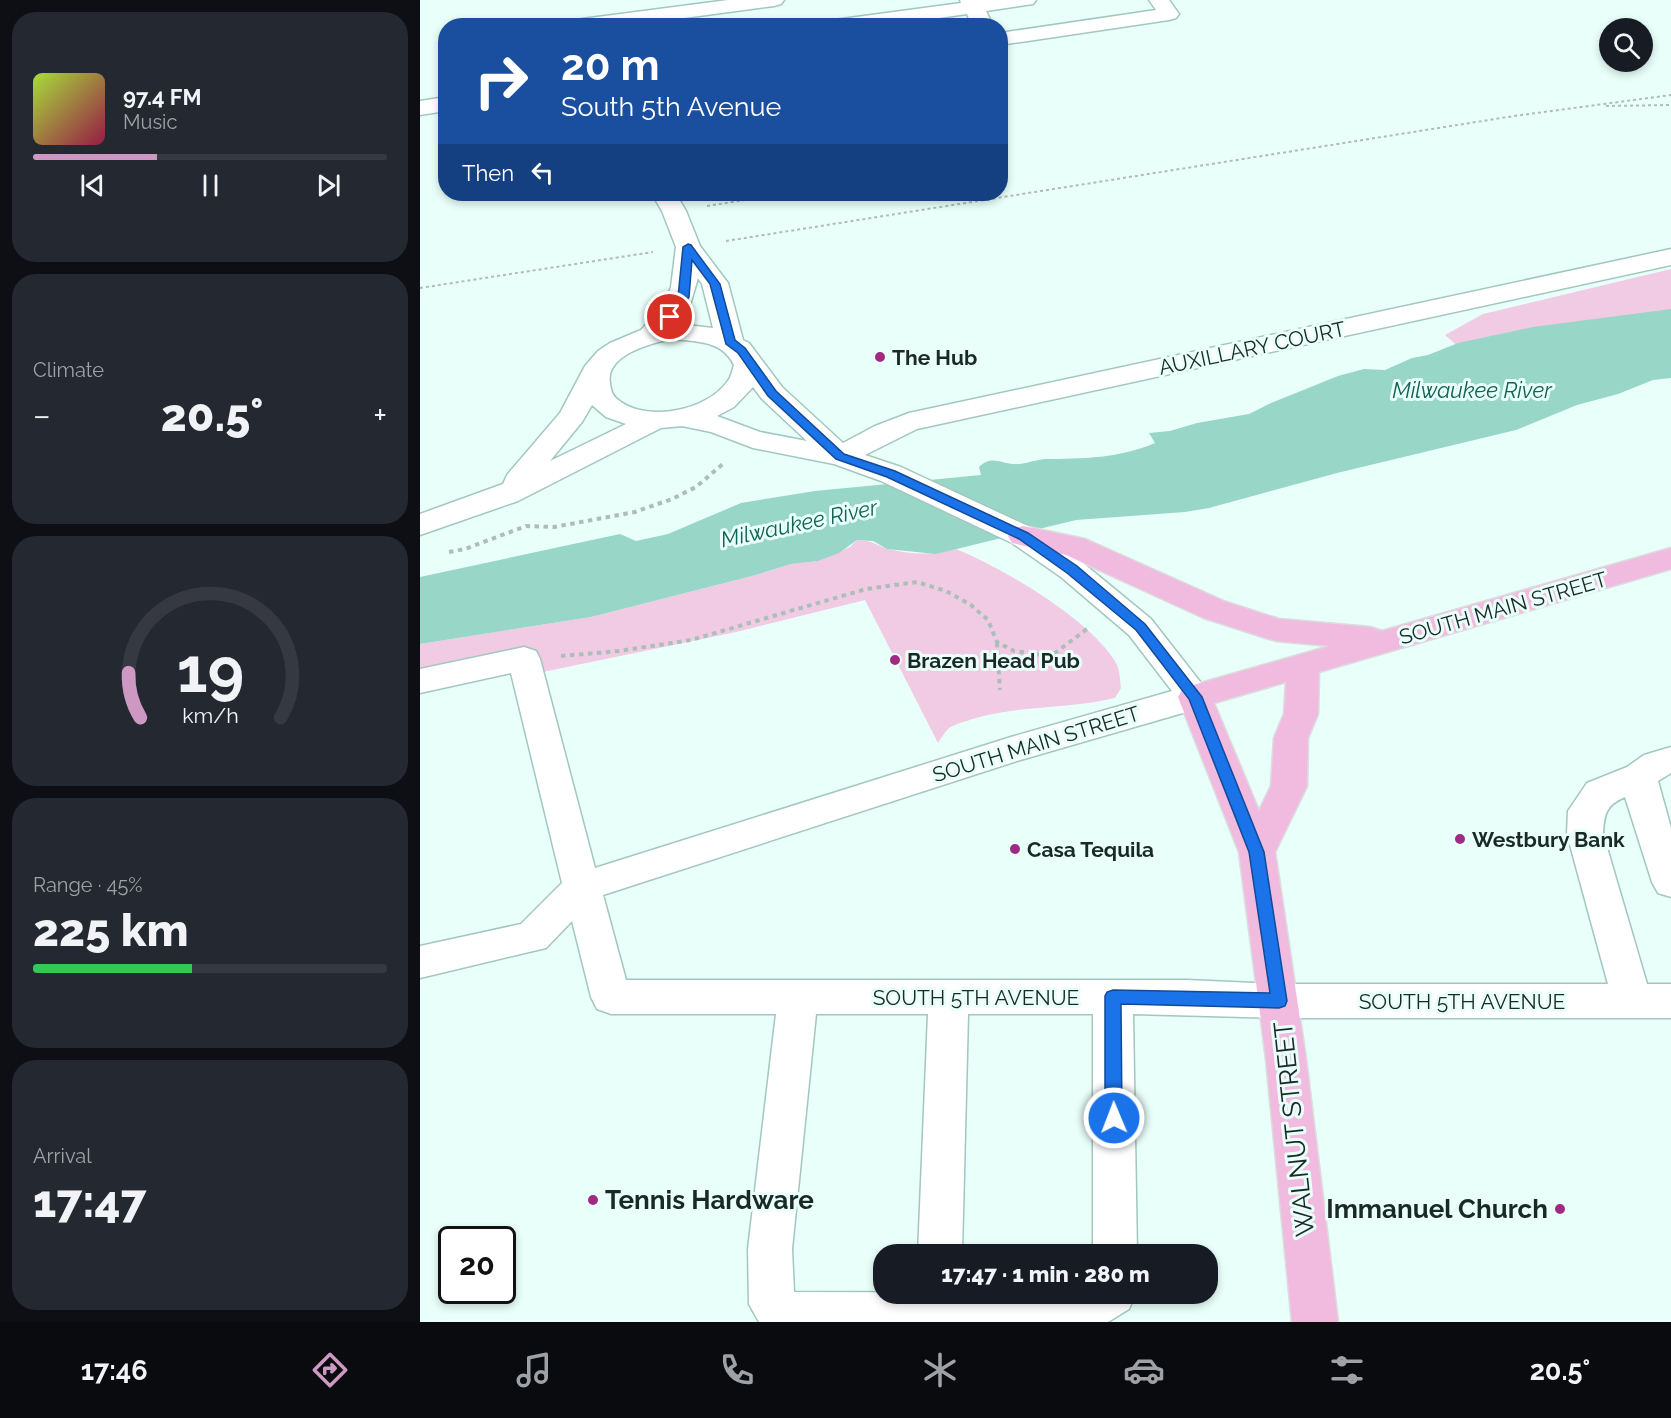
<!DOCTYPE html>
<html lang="en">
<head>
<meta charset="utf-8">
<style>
  :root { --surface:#171b24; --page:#242831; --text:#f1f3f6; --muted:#9ea1a6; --line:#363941; --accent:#cd99c2 }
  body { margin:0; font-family:Raleway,sans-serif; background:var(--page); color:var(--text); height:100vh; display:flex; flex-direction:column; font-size:22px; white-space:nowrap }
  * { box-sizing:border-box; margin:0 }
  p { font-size:20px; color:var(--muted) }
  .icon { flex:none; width:33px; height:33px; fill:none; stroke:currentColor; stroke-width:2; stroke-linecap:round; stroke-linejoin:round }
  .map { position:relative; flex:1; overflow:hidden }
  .drawer { display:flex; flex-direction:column; gap:12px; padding:12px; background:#0d0f14; width:420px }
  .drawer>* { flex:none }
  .hud { position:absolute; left:18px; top:18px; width:570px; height:183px; border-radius:24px; box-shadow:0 3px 9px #0003; background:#1a4fa0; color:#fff; overflow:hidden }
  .tools { position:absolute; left:1179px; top:18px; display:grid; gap:12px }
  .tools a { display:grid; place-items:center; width:54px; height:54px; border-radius:50%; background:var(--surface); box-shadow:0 3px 9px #0003; font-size:30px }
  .speed { position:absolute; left:18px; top:1226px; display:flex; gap:12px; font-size:30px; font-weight:700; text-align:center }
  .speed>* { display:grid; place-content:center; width:78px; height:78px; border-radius:50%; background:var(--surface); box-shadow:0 3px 9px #0003; line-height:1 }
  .speed .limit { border:3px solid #111; border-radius:9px; background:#fff; color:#111 }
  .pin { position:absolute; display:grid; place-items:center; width:51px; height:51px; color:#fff; margin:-26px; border:3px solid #fff; border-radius:50%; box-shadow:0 2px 6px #0007 }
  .me { position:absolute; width:66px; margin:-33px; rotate:359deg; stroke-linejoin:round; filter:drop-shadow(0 0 4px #0008) }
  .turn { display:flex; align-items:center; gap:21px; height:126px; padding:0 24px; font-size:27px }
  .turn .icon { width:78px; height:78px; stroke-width:2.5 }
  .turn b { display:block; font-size:42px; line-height:51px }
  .then { display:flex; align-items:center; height:57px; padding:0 24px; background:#0003; gap:12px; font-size:22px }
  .big { font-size:45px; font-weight:800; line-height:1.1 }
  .drawer .card { flex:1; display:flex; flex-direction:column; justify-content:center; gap:9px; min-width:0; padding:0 21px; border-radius:24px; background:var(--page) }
  .drawer .dial { align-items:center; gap:0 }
  .dial svg { height:156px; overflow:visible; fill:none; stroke:var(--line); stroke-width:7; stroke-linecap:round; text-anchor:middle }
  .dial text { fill:var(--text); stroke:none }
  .song { display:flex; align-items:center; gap:18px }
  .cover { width:72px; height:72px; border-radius:9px; background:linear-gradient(135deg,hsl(80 70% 55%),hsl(340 70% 35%)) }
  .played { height:6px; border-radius:3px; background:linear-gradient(90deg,var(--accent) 35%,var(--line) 35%) }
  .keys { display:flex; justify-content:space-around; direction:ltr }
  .heat { display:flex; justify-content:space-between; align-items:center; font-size:33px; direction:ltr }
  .charge { height:9px; border-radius:4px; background:linear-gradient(90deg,#34c759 45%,var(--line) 0) }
  .trip { position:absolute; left:453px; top:1244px; width:345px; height:60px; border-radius:24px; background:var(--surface); box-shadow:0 3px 9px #0003; font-weight:800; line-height:60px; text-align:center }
  .dock { display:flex; height:96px; justify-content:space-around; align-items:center; background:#090b0e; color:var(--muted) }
  .dock .icon { width:42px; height:42px }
  .dock .current { color:var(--accent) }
  .dock b { font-size:27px; color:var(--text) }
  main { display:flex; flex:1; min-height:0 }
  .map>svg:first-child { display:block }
  .green { fill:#f0cbe3 }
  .water { fill:#98d6c8 }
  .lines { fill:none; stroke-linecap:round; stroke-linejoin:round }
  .minor-casing { stroke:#a2c7be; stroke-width:3 }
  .major-casing { stroke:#dbdddc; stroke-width:3 }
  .path-far1 { stroke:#abbeba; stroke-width:2; stroke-dasharray:3 3; stroke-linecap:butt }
  .path { stroke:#abbeba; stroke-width:4; stroke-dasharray:4.5 4.5; stroke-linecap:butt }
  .minor { fill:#fff; fill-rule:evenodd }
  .major { fill:#f1bbe0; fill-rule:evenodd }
  .route { fill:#1a73e8; stroke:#114b97; stroke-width:1.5 }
  .poi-dot { fill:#a02a83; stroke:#e9fffa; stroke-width:2 }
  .labels { text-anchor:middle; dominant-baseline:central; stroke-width:6; stroke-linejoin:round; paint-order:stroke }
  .street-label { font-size:21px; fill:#1b2926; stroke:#e9fffa }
  .poi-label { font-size:21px; font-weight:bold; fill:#1b2926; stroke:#e9fffa; text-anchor:start }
  .water-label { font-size:22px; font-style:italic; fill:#116357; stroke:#e9fffa }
  .near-street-label { font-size:26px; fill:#1b2926; stroke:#e9fffa }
  .near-poi-label { font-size:26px; font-weight:bold; fill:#1b2926; stroke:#e9fffa; text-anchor:start }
</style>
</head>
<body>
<main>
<section class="drawer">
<div class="card">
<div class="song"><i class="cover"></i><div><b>97.4 FM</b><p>Music</p></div></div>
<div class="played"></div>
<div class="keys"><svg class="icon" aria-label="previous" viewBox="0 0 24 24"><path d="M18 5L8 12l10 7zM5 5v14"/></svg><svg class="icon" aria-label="pause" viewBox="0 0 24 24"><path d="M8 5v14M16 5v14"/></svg><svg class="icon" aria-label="next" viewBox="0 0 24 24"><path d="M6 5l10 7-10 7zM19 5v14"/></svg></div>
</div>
<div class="card"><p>Climate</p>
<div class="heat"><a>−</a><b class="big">20.5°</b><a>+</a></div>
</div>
<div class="card dial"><svg viewBox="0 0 100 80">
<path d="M14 69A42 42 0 1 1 86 69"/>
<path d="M14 69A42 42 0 0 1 8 46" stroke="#cd99c2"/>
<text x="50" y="56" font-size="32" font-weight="700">19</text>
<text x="50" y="72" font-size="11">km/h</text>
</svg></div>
<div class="card"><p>Range · 45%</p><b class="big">225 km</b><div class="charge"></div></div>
<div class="card"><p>Arrival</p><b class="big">17:47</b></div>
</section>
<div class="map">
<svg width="1251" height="1322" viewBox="0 0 1251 1322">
  <rect width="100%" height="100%" fill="#e9fffa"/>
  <!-- green -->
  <g class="green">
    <polygon points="1251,269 1251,317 1042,350 1025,335 1063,314"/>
    <path d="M437,540C456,541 454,545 469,549C492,555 514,555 536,549C581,567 675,622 697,665C700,672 700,681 701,688L695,698C650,709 602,705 556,718C547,721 537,723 529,728C525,732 521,738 518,743L445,600L316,632L118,673L114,662L0,688V644L171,617L336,575L371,564L398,561L430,547Z"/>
  </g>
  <!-- water -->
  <path class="water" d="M1251,309V378L1233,380L1198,394L1157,405L1096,430L917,473L789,508L765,512L656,520L516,554L467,549L453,541L437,540L419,553L398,561L371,564L336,575L171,617L0,644V577L200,534L216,541L248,534L321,503L395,491L561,475L559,467C571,455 580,463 593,464C603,465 615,460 625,459C663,459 700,458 735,443L729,433L750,431L777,423L829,414L851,403L918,376L944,369L965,370L992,358L1008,355L1038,343L1113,327Z"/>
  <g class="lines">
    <!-- minor casing -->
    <g class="minor-casing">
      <g id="minor">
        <polygon points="308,0 364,0 361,4 354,6 205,26 152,25 155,21 162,19"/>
        <polygon points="540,0 616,0 613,4 566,11 573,26 552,26 547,14 463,26 404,26 407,22 414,20 541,3"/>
        <polygon points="729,0 749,0 759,14 756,18 749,20 580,45 580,33 736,10"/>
        <polygon points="26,97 26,111 0,115 0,101"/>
        <path d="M232,194H256L266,211L280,246L308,283L323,340L329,343L362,387L423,443L455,426L489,413L1251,249V265L497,429L445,455L481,467L614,529L663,563L731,619L792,697L787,706L597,761L183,895L206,980H766L859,984H1188L1147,834L1148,811L1167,783L1207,767L1224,755L1251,747V773L1238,781L1251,828V897L1238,893L1232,882L1205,797C1186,805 1184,814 1183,834L1227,984H1251V1018H859L713,1014L717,1254H673V1014H548L542,1254H498L508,1014H396L372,1249L374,1292L716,1293L709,1309L688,1322H339L329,1304L328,1249L356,1014H191L177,1009L171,997L152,921L126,948L0,978V946L101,924L142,883L91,673L0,693V669L104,647L116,651L120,659L175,868L591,737L752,691L709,635L641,577L592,543L461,481L414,464L333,448L291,432L262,426L241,428L98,501L0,535V514L83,484L87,475L140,413L165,366L178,351L190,343L221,330L244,305L251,287L256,247L242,211ZM278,278L282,284L293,328L257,324L270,305ZM252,339C277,342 302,340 314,365C312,371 311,378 307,382C287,410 230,422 201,402C193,397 191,392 190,383C185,355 231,343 252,339ZM333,387L342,399L387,441L340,432L297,416L314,407ZM172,405L186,417L206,424L130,461L162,422Z"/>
      </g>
    </g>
    <!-- major casing -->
    <g class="major-casing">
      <path id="major" d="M603,526L665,539L806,602L859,619L950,627L962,631L1251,548V569L899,672L898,714L888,738L887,786L855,852L886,1059L918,1322H872L846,1059L819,852L758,697L763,688L910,646L857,641L846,638L784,618L646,555L592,543L588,536L592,529ZM866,682L864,714L854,738L851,786L839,811L794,703Z"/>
    </g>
    <!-- path-far1 -->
    <g class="path-far1">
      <polyline points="1186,106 1251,105"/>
      <polyline points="287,206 363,194"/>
      <polyline points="306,241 1094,116 1251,95"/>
      <polyline points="0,288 233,252"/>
    </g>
    <!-- path -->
    <g class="path">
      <polyline points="29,552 45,549 106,526 134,527 215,512 252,499 276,487 304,463"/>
      <polyline points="577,643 580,690"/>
      <polyline points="141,656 199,651 271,640 446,589 497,582 526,591 551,605 568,620 577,642 594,651 631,656 667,629"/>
    </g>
    <!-- minor -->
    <use href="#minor" class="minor"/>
    <!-- major -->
    <use href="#major" class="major"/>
  </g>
  <!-- route -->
  <polygon class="route" points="268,244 271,245 300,284 315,340 325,348 356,391 424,454 475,471 608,533 657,566 725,624 782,697 844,852 867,1001 865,1006 859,1008 701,1004 702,1118 700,1123 694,1126 687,1123 685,1118 685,996 687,992 693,990 850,993 829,852 769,699 716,630 647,573 599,539 467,477 416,459 348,396 318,353 306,344 290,284 272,260 269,297 254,320 246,320 245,317 258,297 263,247"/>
  <!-- markers -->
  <g class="poi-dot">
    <circle cx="460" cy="357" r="6"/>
    <circle cx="475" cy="660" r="6"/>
    <circle cx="1040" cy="839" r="6"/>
    <circle cx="595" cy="849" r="6"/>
    <circle cx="173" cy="1200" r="6"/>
    <circle cx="1140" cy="1209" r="6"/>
  </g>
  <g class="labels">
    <!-- street labels -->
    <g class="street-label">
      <text transform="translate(832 348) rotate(-12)">AUXILLARY COURT</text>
      <text transform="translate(1083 608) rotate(-16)">SOUTH MAIN STREET</text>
      <text transform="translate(616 744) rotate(-17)">SOUTH MAIN STREET</text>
      <text x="556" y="997">SOUTH 5TH AVENUE</text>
      <text x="1042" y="1001">SOUTH 5TH AVENUE</text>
    </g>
    <!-- poi labels -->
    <g class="poi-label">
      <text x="472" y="357">The Hub</text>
      <text x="487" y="660">Brazen Head Pub</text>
      <text x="1052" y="839">Westbury Bank</text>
      <text x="607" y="849">Casa Tequila</text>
    </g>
    <!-- water labels -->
    <g class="water-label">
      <text x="1052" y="390">Milwaukee River</text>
      <text transform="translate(379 523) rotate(-12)">Milwaukee River</text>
    </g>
    <!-- near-street labels -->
    <g class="near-street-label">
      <text transform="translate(874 1129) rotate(-96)">WALNUT STREET</text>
    </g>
    <!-- near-poi labels -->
    <g class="near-poi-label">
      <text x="185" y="1200">Tennis Hardware</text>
      <text x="1128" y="1209" text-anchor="end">Immanuel Church</text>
    </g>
  </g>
</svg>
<div class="tools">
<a><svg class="icon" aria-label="search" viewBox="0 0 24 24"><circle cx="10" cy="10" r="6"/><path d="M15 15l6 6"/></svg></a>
</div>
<div class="speed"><div class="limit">20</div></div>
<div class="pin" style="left:250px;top:317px;background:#d93025"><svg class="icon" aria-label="arrive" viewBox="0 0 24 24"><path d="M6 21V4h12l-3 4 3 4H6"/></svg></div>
<svg class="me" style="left:694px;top:1118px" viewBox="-20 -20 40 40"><circle r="17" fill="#1a73e8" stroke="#fff" stroke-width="3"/><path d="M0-11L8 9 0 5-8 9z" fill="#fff"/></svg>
<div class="trip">17:47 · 1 min · 280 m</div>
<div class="hud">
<div class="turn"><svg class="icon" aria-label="right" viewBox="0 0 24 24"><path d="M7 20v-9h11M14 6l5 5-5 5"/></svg><div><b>20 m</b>South 5th Avenue</div></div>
<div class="then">Then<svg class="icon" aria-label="left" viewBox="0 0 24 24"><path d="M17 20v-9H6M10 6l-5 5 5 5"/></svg></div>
</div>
</div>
</main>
<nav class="dock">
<b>17:46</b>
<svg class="icon current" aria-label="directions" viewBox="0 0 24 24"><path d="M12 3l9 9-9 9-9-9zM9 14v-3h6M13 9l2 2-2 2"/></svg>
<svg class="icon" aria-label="music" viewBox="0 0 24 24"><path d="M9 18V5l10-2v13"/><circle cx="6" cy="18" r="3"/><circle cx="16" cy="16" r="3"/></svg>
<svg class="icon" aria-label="phone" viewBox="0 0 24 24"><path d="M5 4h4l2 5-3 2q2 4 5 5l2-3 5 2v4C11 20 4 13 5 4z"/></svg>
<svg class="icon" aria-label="climate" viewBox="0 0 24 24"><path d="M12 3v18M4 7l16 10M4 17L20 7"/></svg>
<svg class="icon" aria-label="car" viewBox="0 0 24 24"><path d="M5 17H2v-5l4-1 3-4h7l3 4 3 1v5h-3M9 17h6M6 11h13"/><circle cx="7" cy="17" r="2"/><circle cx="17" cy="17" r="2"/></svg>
<svg class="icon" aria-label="filters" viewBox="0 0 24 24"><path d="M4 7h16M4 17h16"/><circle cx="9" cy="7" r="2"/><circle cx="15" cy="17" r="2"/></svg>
<b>20.5°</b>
</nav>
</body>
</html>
